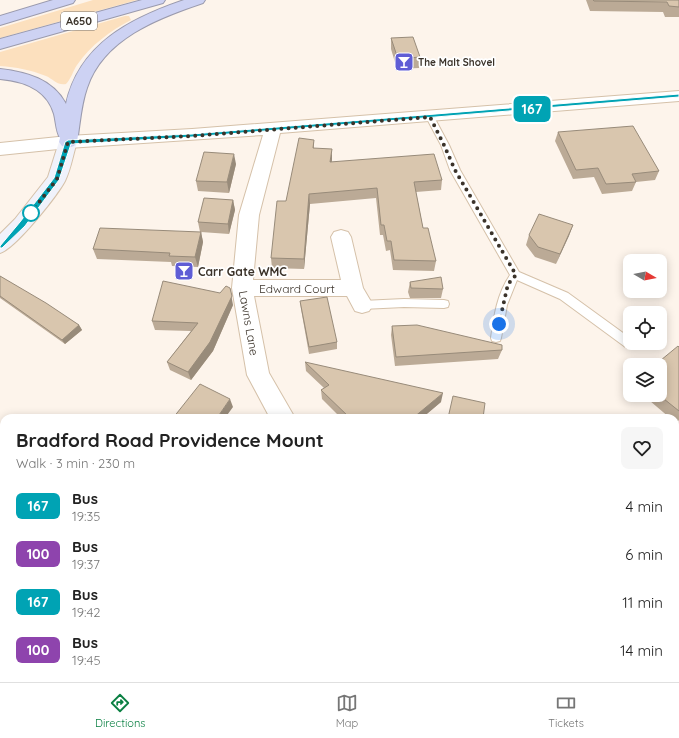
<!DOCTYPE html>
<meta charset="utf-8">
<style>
body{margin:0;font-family:Quicksand,sans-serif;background:#f6f6f6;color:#222;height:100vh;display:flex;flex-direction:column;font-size:15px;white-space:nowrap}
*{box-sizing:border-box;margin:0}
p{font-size:13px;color:#767676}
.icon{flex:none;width:22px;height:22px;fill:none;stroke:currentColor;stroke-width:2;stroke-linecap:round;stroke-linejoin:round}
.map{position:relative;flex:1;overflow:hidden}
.panel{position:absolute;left:0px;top:414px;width:679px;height:268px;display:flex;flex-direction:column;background:#fff;border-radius:12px 12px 0 0;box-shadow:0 2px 10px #0003}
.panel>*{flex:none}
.badge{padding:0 8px;border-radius:6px;font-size:14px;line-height:26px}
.needle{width:26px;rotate:100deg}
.buttons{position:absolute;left:623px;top:254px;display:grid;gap:8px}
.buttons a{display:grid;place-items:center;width:44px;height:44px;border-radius:8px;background:#fff;box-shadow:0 2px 10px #0003;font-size:20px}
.you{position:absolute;width:20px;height:20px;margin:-10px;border:3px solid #fff;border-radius:50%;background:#1a73e8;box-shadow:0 0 0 6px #1a73e833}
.map>.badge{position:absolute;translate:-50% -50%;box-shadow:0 0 0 2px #fff}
.round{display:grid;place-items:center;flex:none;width:42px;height:42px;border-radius:8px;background:#f6f6f6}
.headline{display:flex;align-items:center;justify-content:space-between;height:68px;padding:0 16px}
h1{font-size:19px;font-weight:700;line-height:30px}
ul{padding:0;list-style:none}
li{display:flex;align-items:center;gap:12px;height:48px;padding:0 16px}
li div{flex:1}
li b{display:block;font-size:15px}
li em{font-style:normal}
li .badge{min-width:44px;font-weight:700;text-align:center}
.menu{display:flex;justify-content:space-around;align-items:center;height:56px;border-top:1px solid #e0e0e0;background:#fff;font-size:11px;color:#767676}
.menu a{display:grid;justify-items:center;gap:2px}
.menu .on{color:#0b8043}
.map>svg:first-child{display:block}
.green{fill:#fce0be}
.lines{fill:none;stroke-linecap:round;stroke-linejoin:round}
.lane-casing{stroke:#d5c1a9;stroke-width:2}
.street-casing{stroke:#d5c1a9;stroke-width:2}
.secondary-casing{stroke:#d5c1a9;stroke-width:2}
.highway-casing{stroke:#9a9aad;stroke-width:2}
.lane{fill:#fff;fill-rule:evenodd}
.street{fill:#fff;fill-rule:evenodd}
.secondary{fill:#f0f2fb;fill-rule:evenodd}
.highway{fill:#cdd2f3;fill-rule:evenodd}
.wall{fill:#bbaa96}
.shaded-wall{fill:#988b7a}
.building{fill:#d9c6ae;stroke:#988b7a}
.line{fill:#00a3b4;stroke:#fff}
.walk{stroke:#3b332a;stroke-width:4;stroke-dasharray:0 7.2}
.stop-dot{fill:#fff;stroke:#00a3b4;stroke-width:2}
.labels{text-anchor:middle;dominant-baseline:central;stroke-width:3.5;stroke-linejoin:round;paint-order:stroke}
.far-poi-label{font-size:10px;font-weight:bold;fill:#3b332a;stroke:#fff;text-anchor:start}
.shield{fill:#fff;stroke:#76706a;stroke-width:1}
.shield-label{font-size:11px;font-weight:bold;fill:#3b332a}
.poi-label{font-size:12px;font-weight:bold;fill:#3b332a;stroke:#fff;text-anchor:start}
.street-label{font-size:12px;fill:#3b332a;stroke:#fff}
</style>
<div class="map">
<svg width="679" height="682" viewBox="0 0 679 682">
<rect width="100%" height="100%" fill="#fdf4eb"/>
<path class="green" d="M93,0H137L0,38V28Z
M125,16H129L131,20C110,31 91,45 77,65C73,71 71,79 66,84C58,86 53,79 46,76C31,70 16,67 0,66V52Z"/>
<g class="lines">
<defs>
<path id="lane" d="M430,114L434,117L449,145L460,170L519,272L568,293L630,338V343H634L632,346L628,348L624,346L560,299L517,280L507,305L501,338L500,341L496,342L492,341L491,338C494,316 497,294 510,275L450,170L441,145L426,117Z
M404,299L444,300L448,301L449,304L448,307L444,308L404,307L362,309L358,308L357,305L358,302L362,301Z
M85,678H101L100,682H84Z"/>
<path id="street" d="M679,91V101L280,133L259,215L253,280H341L331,237L334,232L341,230L348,232L351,237L363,288L373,305L369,311L362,313L355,311L347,296H254L269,373L295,418H270L247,375L232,288L239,215L263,135L68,148L0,155V143L68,136L192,129Z
M436,678H466L464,682H434Z
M594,678H629L631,682H596Z"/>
<path id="secondary" d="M68,136L74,138L77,142C73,154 71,169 65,181C57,196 15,249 0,253V234L15,219L48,177L59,142L62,138Z"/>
<path id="highway" d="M53,0H75L73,3L0,25V16Z
M142,0H165L163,3L0,49V39Z
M184,0H205L203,3C158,18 103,39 87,88C81,105 80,124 77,142L74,146L68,148L62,146L59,142L60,138C56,131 56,122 54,114C47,89 23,81 0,79V69C26,72 53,79 66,104C79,44 131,18 184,0Z"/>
</defs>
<use href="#lane" class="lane-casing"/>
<use href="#street" class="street-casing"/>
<use href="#secondary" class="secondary-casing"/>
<use href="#highway" class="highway-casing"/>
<use href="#lane" class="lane"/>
<use href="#street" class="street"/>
<use href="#secondary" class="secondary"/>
<use href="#highway" class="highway"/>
</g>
<path class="wall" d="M586,0H679V17H665L663,12L590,11Z
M391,38L420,57L419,68L397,69L391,49Z
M558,132L659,171L655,180L636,182L632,191L602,194L594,177L573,179L555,141Z
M314,140V148L332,159V162L442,180L441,190L416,192L423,228L436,261L434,271L393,270L390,250L386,251L383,235H380L376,198L310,204L304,269L272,268L271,258L286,201Z
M236,164L229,193L198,191L196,181Z
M233,200L235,210L229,234L201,232L203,242L198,267L172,266L171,262L97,259L93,249L200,232L198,222Z
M573,225L556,264L535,257L526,245L529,235Z
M0,276L79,325L82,330L65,344L0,298Z
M410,282L443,289L441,298H410L408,292Z
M300,301L337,342V349L309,354L301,309Z
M233,305L213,351L191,380L170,370L167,362L191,331L155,330L152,321Z
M392,326L502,350L498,359L395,366L391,335Z
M679,347V420L676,423L675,422V418H670L643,395H660Z
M305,362L441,402L422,418H341L322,399L321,390L324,388L306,371Z
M679,467V474L676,472Z
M675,577L679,581V651L675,647Z
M339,678H389L391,682H341Z"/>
<path class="shaded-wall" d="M332,149V159L330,173V162Z
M234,154L236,164L229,193L227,182Z
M309,194L310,204L304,269V259Z
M233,200L235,210L229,234L228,224Z
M573,225L569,236L556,264L560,254Z
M201,232L203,242L198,267L195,257Z
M230,288L233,305L213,351L191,380L188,372Z
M79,325L82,330L65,344L62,340Z
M443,393L441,402L422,418H413Z
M230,399L233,407L225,418H217Z
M221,678H229L226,682H218Z"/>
<path class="building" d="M593,0H679V7L669,6L667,2L594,1Z
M413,37L420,57L398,59L391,38Z
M633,126L659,171L632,174L636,182L606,184L598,168L576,170L558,132Z
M299,138L314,140L313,148L332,149L330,162L434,154L442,180L414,182L423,228H428L436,261L394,260L391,241H387L384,225H381L377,188L309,194L304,259L271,258L277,201H286Z
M204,152L234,154L227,182L196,181Z
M204,198L233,200L228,224L198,222Z
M539,214L573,225L560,254L538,247L529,235Z
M100,228L201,232L195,257L169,256L170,253L93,249Z
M0,276L46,303L79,325L62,340L0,296Z
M441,277L443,289L411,288L410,282Z
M163,281L220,293L226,286L230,288L232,296L210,342L188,372L167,362L198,323L152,321Z
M327,297L337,342L309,347L300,301Z
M417,325L502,345V350L396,357L392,326Z
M678,346L679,347V411L659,395H660V365H655Z
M305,362L443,393L413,418H396L395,417L394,418H350L321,390L329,385Z
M200,384L230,399L217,418H173Z
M453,396L485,403L483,418H448Z
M675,577L679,581V639L675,635Z
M117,678H221L218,682H114Z
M341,678H389L391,682H343Z"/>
<path class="line" d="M679,94V97L192,137L71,144L59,180L25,226L2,248H0V246L20,222L54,178L65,142L68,140L192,134Z"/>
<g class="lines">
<path class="walk" d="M31,213L57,179L68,142L192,136L430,117L444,145L455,170L516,275L508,284L499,324"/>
</g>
<defs>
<symbol id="bar-square" viewBox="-11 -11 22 22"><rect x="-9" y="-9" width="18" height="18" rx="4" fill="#5f5dd5" stroke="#fff"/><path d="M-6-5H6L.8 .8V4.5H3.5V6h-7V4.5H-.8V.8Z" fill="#fff"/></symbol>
</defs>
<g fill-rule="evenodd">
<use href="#bar-square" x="393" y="51" width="22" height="22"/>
<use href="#bar-square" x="173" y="260" width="22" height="22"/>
</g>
<circle class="stop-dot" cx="31" cy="213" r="8"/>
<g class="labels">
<g class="far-poi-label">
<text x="418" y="62">The Malt Shovel</text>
</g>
<rect class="shield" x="61" y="12" width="36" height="18" rx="3"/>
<g class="shield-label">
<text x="79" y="21">A650</text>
</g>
<g class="poi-label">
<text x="198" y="271">Carr Gate WMC</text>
</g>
<g class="street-label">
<text x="297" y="288">Edward Court</text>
<text transform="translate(249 323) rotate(80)">Lawns Lane</text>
</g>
</g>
</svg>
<div class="buttons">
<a><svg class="needle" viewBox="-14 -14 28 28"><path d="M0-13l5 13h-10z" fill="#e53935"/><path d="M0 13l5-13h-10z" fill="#767676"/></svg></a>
<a><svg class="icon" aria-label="locate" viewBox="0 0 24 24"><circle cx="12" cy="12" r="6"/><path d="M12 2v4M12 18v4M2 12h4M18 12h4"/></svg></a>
<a><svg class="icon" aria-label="layers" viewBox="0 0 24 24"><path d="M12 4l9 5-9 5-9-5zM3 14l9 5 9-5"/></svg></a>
</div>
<div class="you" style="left:499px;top:324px"></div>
<b class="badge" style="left:532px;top:109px;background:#00a3b4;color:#fff">167</b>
<section class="panel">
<div class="headline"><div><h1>Bradford Road Providence Mount</h1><p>Walk · 3 min · 230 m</p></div><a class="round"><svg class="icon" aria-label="heart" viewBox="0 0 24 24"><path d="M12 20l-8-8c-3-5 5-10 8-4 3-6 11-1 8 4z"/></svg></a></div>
<ul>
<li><span class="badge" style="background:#00a3b4;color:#fff">167</span><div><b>Bus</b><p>19:35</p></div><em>4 min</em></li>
<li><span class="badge" style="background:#8e44ad;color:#fff">100</span><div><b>Bus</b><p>19:37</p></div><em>6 min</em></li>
<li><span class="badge" style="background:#00a3b4;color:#fff">167</span><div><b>Bus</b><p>19:42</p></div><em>11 min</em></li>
<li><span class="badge" style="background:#8e44ad;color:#fff">100</span><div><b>Bus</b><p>19:45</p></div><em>14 min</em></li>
</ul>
</section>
</div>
<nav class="menu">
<a class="on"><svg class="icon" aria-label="directions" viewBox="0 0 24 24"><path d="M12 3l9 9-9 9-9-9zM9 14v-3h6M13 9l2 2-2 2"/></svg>Directions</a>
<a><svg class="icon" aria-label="map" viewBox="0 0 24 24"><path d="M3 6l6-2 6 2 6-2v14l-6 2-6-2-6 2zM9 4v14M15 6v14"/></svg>Map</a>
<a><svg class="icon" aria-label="tickets" viewBox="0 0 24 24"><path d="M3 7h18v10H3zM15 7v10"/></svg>Tickets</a>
</nav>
